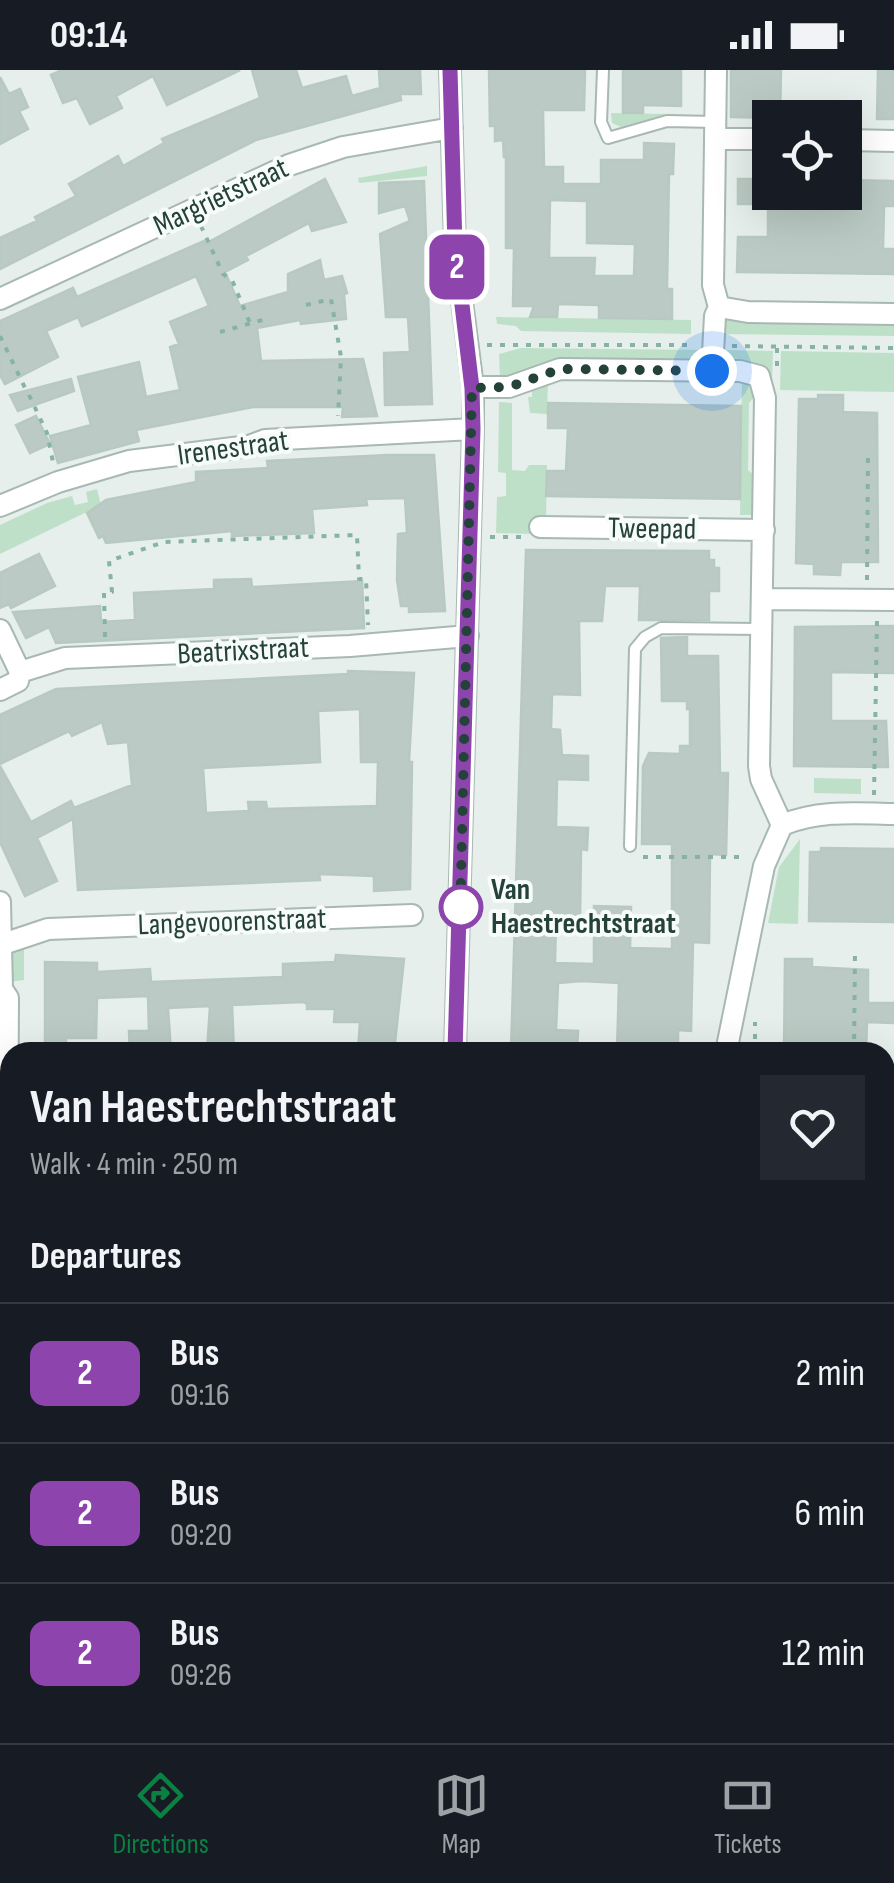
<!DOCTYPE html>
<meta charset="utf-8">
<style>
body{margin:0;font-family:"Sofia Sans Condensed",sans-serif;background:#242831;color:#f1f3f6;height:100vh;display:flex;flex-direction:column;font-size:38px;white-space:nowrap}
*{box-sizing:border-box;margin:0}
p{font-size:32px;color:#9ea1a6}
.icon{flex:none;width:55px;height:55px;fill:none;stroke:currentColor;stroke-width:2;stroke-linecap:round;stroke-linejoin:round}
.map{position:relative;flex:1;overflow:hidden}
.panel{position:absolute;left:0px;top:972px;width:895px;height:702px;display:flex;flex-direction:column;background:#171b24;border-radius:30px 30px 0 0;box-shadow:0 10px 40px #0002}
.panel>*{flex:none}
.badge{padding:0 20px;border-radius:15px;font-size:35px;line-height:65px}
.fabs{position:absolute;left:752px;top:30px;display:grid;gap:20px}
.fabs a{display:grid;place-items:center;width:110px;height:110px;border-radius:0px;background:#171b24;box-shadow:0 10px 40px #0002;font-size:50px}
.you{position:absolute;width:50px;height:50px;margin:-25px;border:8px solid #fff;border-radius:50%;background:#1a73e8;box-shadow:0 0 0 15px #1a73e833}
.map>.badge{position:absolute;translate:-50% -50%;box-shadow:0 0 0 5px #fff}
h2{padding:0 30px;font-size:38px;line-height:90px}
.round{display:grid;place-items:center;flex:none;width:105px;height:105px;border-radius:0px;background:#242831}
.head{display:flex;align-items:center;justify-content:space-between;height:170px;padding:0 30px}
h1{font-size:48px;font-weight:700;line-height:75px}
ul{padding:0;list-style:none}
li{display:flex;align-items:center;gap:30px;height:140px;padding:0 30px;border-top:2px solid #363941}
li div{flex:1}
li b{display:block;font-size:38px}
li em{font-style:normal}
li .badge{min-width:110px;font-weight:700;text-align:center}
.status{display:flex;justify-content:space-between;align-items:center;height:70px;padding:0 50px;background:#171b24;direction:ltr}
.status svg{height:28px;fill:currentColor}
.tabs{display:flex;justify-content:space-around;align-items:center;height:140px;border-top:2px solid #363941;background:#171b24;font-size:28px;color:#9ea1a6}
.tabs a{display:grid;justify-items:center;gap:5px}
.tabs .active{color:#0b8043}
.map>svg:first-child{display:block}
.green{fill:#bfe0c8}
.building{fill:#bbcac4;stroke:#b8c9c2;stroke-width:2.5;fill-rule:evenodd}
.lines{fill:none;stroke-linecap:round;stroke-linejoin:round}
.service-casing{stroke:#a8b8b2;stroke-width:14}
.minor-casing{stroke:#a8b8b2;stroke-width:24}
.path{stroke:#86b3a5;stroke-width:4;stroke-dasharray:5 8;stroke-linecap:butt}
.service{stroke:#fff;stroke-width:10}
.minor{stroke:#fff;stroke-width:20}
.line-casing{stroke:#fff;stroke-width:22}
.line{stroke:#8e44ad;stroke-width:15}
.walk{stroke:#24423a;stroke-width:10;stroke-dasharray:0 18}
.stop-dot{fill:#fff;stroke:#8e44ad;stroke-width:5}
.labels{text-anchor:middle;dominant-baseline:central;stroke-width:8;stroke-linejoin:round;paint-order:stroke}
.street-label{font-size:30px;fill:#24423a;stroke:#f7fbf9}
.stop-label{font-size:30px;font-weight:bold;fill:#24423a;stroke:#f7fbf9;text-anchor:start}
</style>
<div class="status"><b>09:14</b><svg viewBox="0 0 49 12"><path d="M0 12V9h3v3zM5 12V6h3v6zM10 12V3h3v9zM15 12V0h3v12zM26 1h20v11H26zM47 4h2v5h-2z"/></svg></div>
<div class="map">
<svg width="894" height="1673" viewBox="0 0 894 1673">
<rect width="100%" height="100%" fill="#e6efeb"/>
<path class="green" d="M611,43L666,44L621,57L612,53Z
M427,96V106L359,113L358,108Z
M496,247L691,250V264L521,261L516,256L497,254Z
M726,249L894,251V266L720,264Z
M521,278L705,280L701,294L545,292L511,309L500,310L499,284Z
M720,280L773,281L772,311C764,291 743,295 724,294Z
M781,281L894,283V322L780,320Z
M742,309L753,315L757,324L749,333L748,400L757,408L756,445H740Z
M548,312L547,344L530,343L528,327H532V318Z
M499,332L512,333V400L525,401L529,395H547L546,450L533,451L532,464L496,463L497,427L506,426V403L498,402Z
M97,419L101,435L0,484V455L47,433L72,426L75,435L88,432L86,422Z
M814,708L861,709V724L814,723Z
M800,769L798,854L768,853L779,797Z
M24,873V910L8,912V880Z
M0,1326H4L10,1360V1434H0Z
M0,1440H10V1497L0,1499Z"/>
<path class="building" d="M62,0H240L167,35L153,6L116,26L122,38L90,54L77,28L63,33L51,5Z
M252,0H296L302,18L346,6L352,26L380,18L379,0H420L421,24H400L401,30L256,70L0,199V168L37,151L35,147L76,126L69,114L118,86L123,96L164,73L162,69L260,28Z
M489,0H585L584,40H543L544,97H563V114H601V90H644V73L674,74L673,104H669L668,161L667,219H672V249L599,248V235L558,234L557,247H530L534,236H513L514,178H506V87H504L503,70L495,71V56H490ZM550,130L587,131V173L635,174L634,206H594L595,188H549Z
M623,0H681V36L643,35V43H623Z
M731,0H781L780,48L731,47Z
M878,0H894V49H877Z
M0,7L9,24L20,19L28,37L19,41L28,59L0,74Z
M325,109L346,152L312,161L309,153L246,186L248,190L225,202L240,236L288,222V204L320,190L324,210L342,206L347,223L344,224L346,249L301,254L300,250L257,258L261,291L363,289L377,346L342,347L343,337H253L136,360L139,371L58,393L50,366L91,355L78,307L139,292L146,327L180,320L170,277L179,274L170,252L209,236L196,206L82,256L78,247L46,261L58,287L5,314L0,305V251L73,218L77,227L204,171L205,174Z
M738,109H770V122H845V110L894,111V136H884L883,179H894V204L737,202L738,167H768V134H738Z
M424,111L432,334L385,335L384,283L410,282L408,247H386L380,164L410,151L405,136L379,143V113Z
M71,309L74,321L18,341L10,325Z
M818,325H843V342L877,343L878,492H841L840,505L814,504V494L796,493L799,329H818Z
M548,333L741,336L740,429L546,426L547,401H566L568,358H548Z
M36,346L50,374L30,383L16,355Z
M388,385H434L445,541L409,542V536H401L397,510L398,464L407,463L405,428L366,429L367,435L312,439L314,463L232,466V461L106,473L103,466L99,468L87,443L106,430L196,412V402L268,398L267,391Z
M526,480L709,481V490H714V498H719V521H709V550H639L640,516H605L602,551H576L579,553L580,625L552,624L551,659L560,660L562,685L588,686V710L557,709L556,757L588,758L587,780L581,779L580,849H556L555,893L594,894V836L631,837L630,878L672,879V774H642L643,696L649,683L680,684V676H690V639H687V631H662L661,568L687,567V586H718L720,703H728L726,785L710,784L709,873L693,872L691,961L678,960V980L675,982H617L619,913L582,911L558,913L556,960L578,961L577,981L511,982Z
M39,484L55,516L11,538L9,534L0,538V503Z
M251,509L252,517L362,511L364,558L56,573L49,557L26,568L13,542L100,536L101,552L135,550L134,523L214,519V510Z
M893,556V603L831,602V651H886L888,697L794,696L795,557Z
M348,601L414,603L409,692H412L410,819L374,821V806L319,804L320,810L78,820L73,749L37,768L57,811L25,826L0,772V696L31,752L71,731L74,738L132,715L128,672L108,674L102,652L72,666L69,661L0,694V645L56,619L348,604ZM360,639L361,692H378L377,736L267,739L266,732H248L249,741L206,743L203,698L320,692L318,641Z
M821,778L894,779V852L809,851L810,782H821Z
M336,885L404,889L394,982H358L360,952H334L335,939H307V934L303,932L232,935L234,982H207L210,936L168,938L171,982H130L129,961H149L148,926L97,928L96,968H66V975H45V892L97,893V902L150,899L151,912L283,907V894L335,892Z
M785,889H812V897L868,900V933H894V953L867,952L866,982H784Z"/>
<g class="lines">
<defs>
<path id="service" d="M603,0L601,52L608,68L667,51L715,52
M630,776L635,579L645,567L661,558L761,559"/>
<path id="minor" d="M450,0L455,177L473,317V359L455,982
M715,69H770
M845,70L894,71
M0,229L289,95L343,77L452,58
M719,237L748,242L894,244
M712,301L715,246L719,237L713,215L716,0
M473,317H509L560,299L740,301L759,306L765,328L759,696L761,709L782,755
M0,436L58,412L129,391L249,376L265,370L473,359
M540,457L764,460
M762,529L894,530
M0,560L20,602L18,611L0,620
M20,602L65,588L350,576L468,566
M0,832L2,919L8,928L7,1094
M0,875L48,859L412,845
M726,982L764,796L782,755C818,740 855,743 894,744
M885,1048H894
M885,1283H894
M0,1301L9,1308L10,1315
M886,1451L894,1489
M0,1505L10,1503
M885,1632L894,1608
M570,1665L592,1673
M295,1673L296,1665
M312,1673L315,1665
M620,1673L623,1665
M870,1673L873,1665"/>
</defs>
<use href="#service" class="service-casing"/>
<use href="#minor" class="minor-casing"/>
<path class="path" d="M201,156L223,204L232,210L250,253
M306,235L331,229L341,287L338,346
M220,262L266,249
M0,266L26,320
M487,275H692
M732,276L894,278
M777,296V277
M29,325L47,363L53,392
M490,467H521
M867,510L868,385
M105,567L104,523L112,522L109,491L164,472L357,465L359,509H366L368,555
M874,725L877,550
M643,787H743
M755,982V952
M854,982L855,880
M885,1425L894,1423
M0,1437H10
M885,1575L894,1578
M0,1613L10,1611
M506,1665L527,1673"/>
<use href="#service" class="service"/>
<use href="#minor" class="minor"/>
</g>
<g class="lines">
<defs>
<path id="line" d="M450,0L455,177L472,318L473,359L455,982"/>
</defs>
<use href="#line" class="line-casing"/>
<use href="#line" class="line"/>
<path class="walk" d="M461,837L460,852L472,318L509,317L560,299L712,301"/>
</g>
<circle class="stop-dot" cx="461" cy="837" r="20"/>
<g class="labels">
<g class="street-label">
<text transform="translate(221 127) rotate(-25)">Margrietstraat</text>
<text transform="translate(233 378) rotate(-8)">Irenestraat</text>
<text transform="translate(652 459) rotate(1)">Tweepad</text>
<text transform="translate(243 581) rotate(-3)">Beatrixstraat</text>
<text transform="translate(232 852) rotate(-2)">Langevoorenstraat</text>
</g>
<g class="stop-label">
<text x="491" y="820">Van<tspan x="491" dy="34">Haestrechtstraat</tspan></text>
</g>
</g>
</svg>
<div class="fabs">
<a><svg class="icon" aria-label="locate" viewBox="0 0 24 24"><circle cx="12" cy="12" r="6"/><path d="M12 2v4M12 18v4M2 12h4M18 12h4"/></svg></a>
</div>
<div class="you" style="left:712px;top:301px"></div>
<b class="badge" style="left:457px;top:197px;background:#8e44ad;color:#fff">2</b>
<section class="panel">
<div class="head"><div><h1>Van Haestrechtstraat</h1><p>Walk · 4 min · 250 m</p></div><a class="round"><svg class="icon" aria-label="heart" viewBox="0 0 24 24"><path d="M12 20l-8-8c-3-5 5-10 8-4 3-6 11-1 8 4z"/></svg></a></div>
<h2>Departures</h2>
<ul>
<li><span class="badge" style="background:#8e44ad;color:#fff">2</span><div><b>Bus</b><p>09:16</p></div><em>2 min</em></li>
<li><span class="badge" style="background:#8e44ad;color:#fff">2</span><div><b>Bus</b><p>09:20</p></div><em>6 min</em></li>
<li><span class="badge" style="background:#8e44ad;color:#fff">2</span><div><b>Bus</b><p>09:26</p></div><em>12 min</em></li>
</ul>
</section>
</div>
<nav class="tabs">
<a class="active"><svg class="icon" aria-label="directions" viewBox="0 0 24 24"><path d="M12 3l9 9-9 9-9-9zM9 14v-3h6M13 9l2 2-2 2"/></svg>Directions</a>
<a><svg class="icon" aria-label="map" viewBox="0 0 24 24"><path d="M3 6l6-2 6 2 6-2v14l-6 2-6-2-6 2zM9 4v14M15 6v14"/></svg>Map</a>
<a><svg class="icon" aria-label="tickets" viewBox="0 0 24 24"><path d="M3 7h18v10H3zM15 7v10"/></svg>Tickets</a>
</nav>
